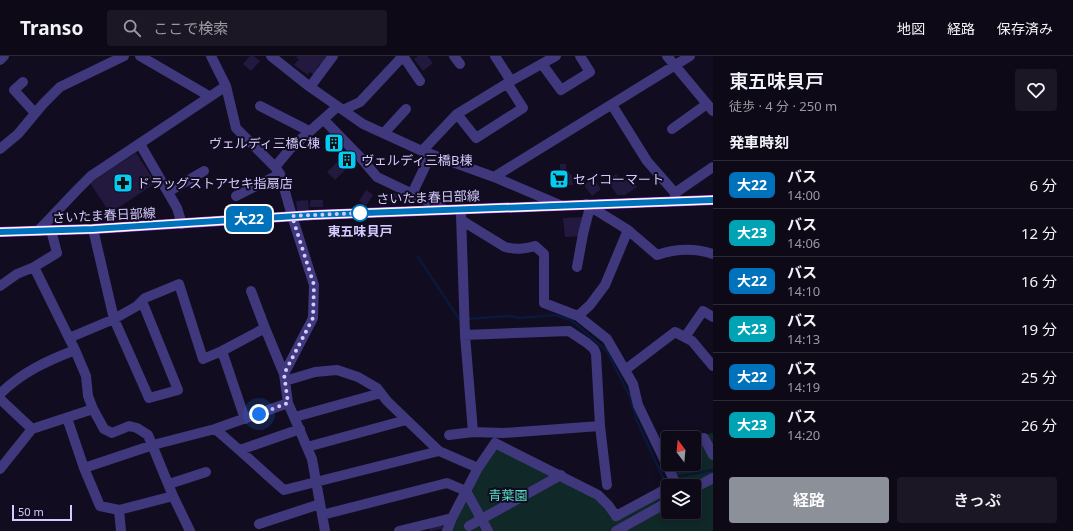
<!DOCTYPE html>
<html lang="ja">
<meta charset="utf-8">
<style>
body{margin:0;font-family:"Noto Sans","Noto Sans JP",sans-serif;background:#1b1724;color:#f1f3f6;height:100vh;display:flex;flex-direction:column;font-size:15px;white-space:nowrap}
*{box-sizing:border-box;margin:0}
p{font-size:13px;color:#9a9aa1}
.icon{flex:none;width:22px;height:22px;fill:none;stroke:currentColor;stroke-width:2;stroke-linecap:round;stroke-linejoin:round}
.map{position:relative;flex:1;overflow:hidden}
.sheet{display:flex;flex-direction:column;background:#0d0917;width:360px}
.sheet>*{flex:none}
.badge{padding:0 8px;border-radius:6px;font-size:14px;line-height:26px}
.needle{width:26px;rotate:344deg}
.buttons{position:absolute;left:661px;top:375px;display:grid;gap:8px}
.buttons a{display:grid;place-items:center;width:40px;height:40px;border-radius:4px;background:#0d0917;box-shadow:0 2px 10px #0003,0 0 0 1px #2d2a36;font-size:20px}
.scale{position:absolute;left:12px;bottom:10px;width:60px;box-sizing:border-box;padding-left:4px;border:2px solid #d4cbfe;border-top:0;font-size:11px;line-height:14px;white-space:nowrap;color:#d4cbfe;-webkit-text-stroke:3px #110c1f;paint-order:stroke}
.you{position:absolute;width:20px;height:20px;margin:-10px;border:3px solid #fff;border-radius:50%;background:#1a73e8;box-shadow:0 0 0 6px #1a73e833}
.map>.badge{position:absolute;translate:-50% -50%;box-shadow:0 0 0 2px #fff}
h2{padding:0 16px;font-size:15px;line-height:36px}
.round{display:grid;place-items:center;flex:none;width:42px;height:42px;border-radius:4px;background:#1b1724}
.overview{display:flex;align-items:center;justify-content:space-between;height:68px;padding:0 16px}
h1{font-size:19px;font-weight:600;line-height:30px}
.action{display:flex;gap:8px;margin-top:auto;padding:8px 16px}
.action a{flex:1;height:46px;border-radius:4px;background:#8c9099;color:#fff;font-size:16px;font-weight:600;line-height:46px;text-align:center}
.action a+a{background:#1b1724;color:#f1f3f6}
ul{padding:0;list-style:none}
li{display:flex;align-items:center;gap:12px;height:48px;padding:0 16px;border-top:1px solid #2d2a36}
li div{flex:1}
li b{display:block;font-size:15px}
li em{font-style:normal}
li .badge{min-width:44px;font-weight:700;text-align:center}
header{display:flex;align-items:center;gap:24px;box-sizing:border-box;height:56px;padding:0 20px;background:#0d0917;border-bottom:1px solid #2d2a36}
header strong{font-size:19px}
nav{display:flex;gap:22px;margin-inline-start:auto;font-size:14px}
.search{width:280px;height:36px;background:#1b1724;display:flex;align-items:center;gap:10px;box-sizing:border-box;padding:0 14px;border-radius:4px;color:#9a9aa1;font-size:15px}
main{display:flex;flex:1;min-height:0}
.map>svg:first-child{display:block}
.green{fill:#102828}
.lines{fill:none;stroke-linecap:round;stroke-linejoin:round}
.stream{stroke:#09183b;stroke-width:2.5}
.building{fill:#23193f}
.minor{stroke:#3f387d;stroke-width:10}
.major{stroke:#c953fd;stroke-width:10}
.line-casing{stroke:#fff;stroke-width:9}
.line{stroke:#0072bc;stroke-width:6}
.walk{stroke:#d4cbfe;stroke-width:4;stroke-dasharray:0 7.2}
.stop-dot{fill:#fff;stroke:#0072bc;stroke-width:2}
.labels{text-anchor:middle;dominant-baseline:central;stroke-width:4;stroke-linejoin:round;paint-order:stroke}
.poi-label{font-size:13px;fill:#d4cbfe;stroke:#110c1f;text-anchor:start}
.street-label{font-size:13px;fill:#d4cbfe;stroke:#110c1f}
.stop-label{font-size:13px;font-weight:bold;fill:#d4cbfe;stroke:#110c1f}
.park-label{font-size:13px;fill:#58ddc5;stroke:#110c1f}
</style>
<header>
<strong>Transo</strong>
<div class="search"><svg class="icon" aria-label="search" viewBox="0 0 24 24"><circle cx="10" cy="10" r="6"/><path d="M15 15l6 6"/></svg>ここで検索</div>
<nav><a>地図</a><a>経路</a><a>保存済み</a></nav>
</header>
<main>
<div class="map">
<svg width="713" height="475" viewBox="0 0 713 475">
<rect width="100%" height="100%" fill="#110c1f"/>
<path class="green" d="M713,377V475H450L454,464L496,390L597,443L611,462L668,434V456H694V430H676L671,408H694V383L700,379Z"/>
<g class="lines">
<path class="stream" d="M418,201L459,263H462
M467,263L508,260L521,262L554,259L571,264L607,295L630,341L637,365L664,424L671,422
M676,421L713,414"/>
</g>
<path class="building" d="M250,0H254L260,5L251,15L243,8Z
M298,0H329L321,10L320,8L317,12L319,13L314,19L310,16L308,19L294,9L299,3L296,2Z
M418,0H427L433,7L423,15L414,3Z
M333,79L341,87L335,93L326,86Z
M349,95L356,103L346,113L338,105Z
M136,97L156,127L110,157L90,127Z
M337,106L345,114L335,124L327,116Z
M560,108H566V114H567L572,120L573,129L551,130V115L560,114Z
M616,118L622,126L630,120L637,131L625,139H617L607,124Z
M593,122L601,133L592,140L584,129Z
M366,134L373,139L366,150L359,145Z
M387,137H403L404,145H387Z
M308,144L309,154L298,155L297,153L296,145Z
M311,144H323V151H310V146Z
M584,161L580,180L565,181L563,162Z
M442,467L443,473L430,475L429,471Z"/>
<g class="lines">
<path class="minor" d="M140,0L209,40
M211,0L226,30L236,72L275,111L280,118L292,160L314,229L313,262L284,318L288,347L312,403L325,475
M271,0L310,31L363,68L422,95L494,121L560,149
M454,0L460,8
M495,0L511,25
M667,0L713,55
M0,4L4,0
M542,8L561,34L590,16L580,0
M23,26L14,34L35,57
M310,31L333,0
M612,49L647,105L675,137
M260,50L309,75
M343,54L360,46L403,0L420,25
M457,58L476,82L523,52L507,27
M324,64L360,101L377,121L446,154
M672,73L707,48
M384,77L406,53
M140,88L177,152L182,168
M0,93L18,78L43,48L60,31L124,0
M422,95L457,58L511,25L556,0
M275,111L290,93L337,51
M494,121L690,0
M168,136L204,115
M412,138L431,98
M236,140L280,118
M675,143V137L713,111
M586,148L628,174L657,199C675,193 695,192 713,198
M461,159L465,279L473,376
M461,164L505,191C516,194 524,193 535,190L544,198V247L578,260L607,283L633,328L638,349L676,428L671,430
M93,173L114,263L149,342L178,334L142,245
M38,175L77,134L91,120L226,30
M34,211L75,294L86,320L88,340L93,353L104,373L112,377L129,370L137,372L148,379L173,440L190,475
M577,211L583,178L590,151
M0,230L17,218L34,211L57,197L51,174
M251,235L265,272
M578,260L590,249L605,229L628,174
M465,279L569,275L587,287L594,293L596,298L600,370L607,429
M685,281L703,255L713,261
M69,282L114,263L137,250L145,242L179,228L203,303L222,295L265,272L284,318
M222,295L245,363
M625,314L675,276L692,285L713,310
M285,325L315,316L337,314L358,321L377,332L387,345L439,395L478,412L452,462L447,475
M0,338C22,316 47,305 75,294
M0,343L32,373L0,413
M295,361L381,337
M67,362L84,412L100,450L119,454
M32,373L93,353
M215,373C239,393 261,414 284,434L439,395
M449,379L473,376L503,377L600,370
M704,382L713,399
M307,391L406,364
M240,394L300,373
M84,412L153,389L215,373L288,347
M478,412L495,387L598,439L608,449L616,460L668,432
M169,428L206,416
M694,432L713,422
M322,459L447,427L466,435L488,475
M259,468L320,448
M469,470L561,419
M121,475L119,454L173,440
M399,475L452,462
M616,475L668,446"/>
<path class="major" d="M0,176L93,173L313,159L713,144"/>
</g>
<g class="lines">
<defs>
<path id="line" d="M0,176L93,173L312,159L713,144"/>
</defs>
<use href="#line" class="line-casing"/>
<use href="#line" class="line"/>
<path class="walk" d="M259,358L288,347L284,318L313,262L314,229L292,160L360,157"/>
</g>
<defs>
<symbol id="building-square" viewBox="-11 -11 22 22"><rect x="-9" y="-9" width="18" height="18" rx="4" fill="#03cbf2" stroke="#110c1f"/><path d="M-4-6H4V6H1V3H-1V6H-4ZM-2.5-4.3h1.7v1.8h-1.7ZM.8-4.3h1.7v1.8H.8ZM-2.5-1h1.7V.8h-1.7ZM.8-1h1.7V.8H.8Z" fill="#111"/></symbol>
<symbol id="supermarket-square" viewBox="-11 -11 22 22"><rect x="-9" y="-9" width="18" height="18" rx="4" fill="#03cbf2" stroke="#110c1f"/><path d="M-6-5.5h2.5l.6 2H6L4.5 2H-2.5L-4.4-4H-6ZM-1.5 3.2a1.3 1.3 0 1 0 .1 0ZM3 3.2a1.3 1.3 0 1 0 .1 0Z" fill="#111"/></symbol>
<symbol id="pharmacy-square" viewBox="-11 -11 22 22"><rect x="-9" y="-9" width="18" height="18" rx="4" fill="#03cbf2" stroke="#110c1f"/><path d="M-2-6h4v4h4v4h-4v4h-4v-4h-4v-4h4Z" fill="#111"/></symbol>
</defs>
<g fill-rule="evenodd">
<use href="#building-square" x="323" y="76" width="22" height="22"/>
<use href="#building-square" x="336" y="93" width="22" height="22"/>
<use href="#supermarket-square" x="548" y="112" width="22" height="22"/>
<use href="#pharmacy-square" x="112" y="116" width="22" height="22"/>
</g>
<circle class="stop-dot" cx="360" cy="157" r="8"/>
<g class="labels">
<g class="poi-label">
<text x="320" y="87" text-anchor="end">ヴェルディ三橋C棟</text>
<text x="361" y="104">ヴェルディ三橋B棟</text>
<text x="573" y="123">セイコーマート</text>
<text x="137" y="127">ドラッグストアセキ指扇店</text>
</g>
<g class="street-label">
<text transform="translate(428 141) rotate(-2)">さいたま春日部線</text>
<text transform="translate(104 159) rotate(-3)">さいたま春日部線</text>
</g>
<g class="stop-label">
<text x="360" y="175">東五味貝戸</text>
</g>
<g class="park-label">
<text x="508" y="439">青葉園</text>
</g>
</g>
</svg>
<div class="buttons">
<a><svg class="needle" viewBox="-14 -14 28 28"><path d="M0-13l5 13h-10z" fill="#e53935"/><path d="M0 13l5-13h-10z" fill="#9a9aa1"/></svg></a>
<a><svg class="icon" aria-label="layers" viewBox="0 0 24 24"><path d="M12 4l9 5-9 5-9-5zM3 14l9 5 9-5"/></svg></a>
</div>
<div class="scale">50 m</div>
<div class="you" style="left:259px;top:358px"></div>
<b class="badge" style="left:249px;top:163px;background:#0072bc;color:#fff">大22</b>
</div>
<section class="sheet">
<div class="overview"><div><h1>東五味貝戸</h1><p>徒歩 · 4 分 · 250 m</p></div><a class="round"><svg class="icon" aria-label="heart" viewBox="0 0 24 24"><path d="M12 20l-8-8c-3-5 5-10 8-4 3-6 11-1 8 4z"/></svg></a></div>
<h2>発車時刻</h2>
<ul>
<li><span class="badge" style="background:#0072bc;color:#fff">大22</span><div><b>バス</b><p>14:00</p></div><em>6 分</em></li>
<li><span class="badge" style="background:#00a3b4;color:#fff">大23</span><div><b>バス</b><p>14:06</p></div><em>12 分</em></li>
<li><span class="badge" style="background:#0072bc;color:#fff">大22</span><div><b>バス</b><p>14:10</p></div><em>16 分</em></li>
<li><span class="badge" style="background:#00a3b4;color:#fff">大23</span><div><b>バス</b><p>14:13</p></div><em>19 分</em></li>
<li><span class="badge" style="background:#0072bc;color:#fff">大22</span><div><b>バス</b><p>14:19</p></div><em>25 分</em></li>
<li><span class="badge" style="background:#00a3b4;color:#fff">大23</span><div><b>バス</b><p>14:20</p></div><em>26 分</em></li>
</ul>
<div class="action"><a>経路</a><a>きっぷ</a></div>
</section>
</main>
